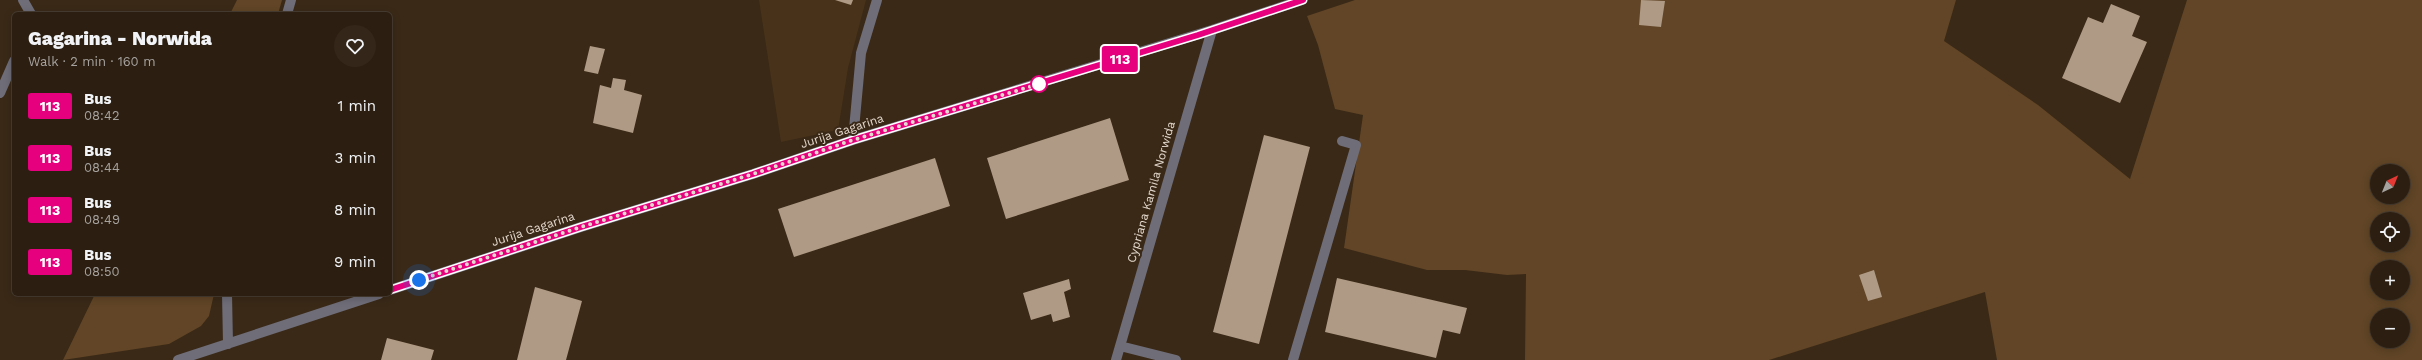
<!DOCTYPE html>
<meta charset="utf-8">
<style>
body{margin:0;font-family:"Work Sans",sans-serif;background:#34271a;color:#f1f3f6;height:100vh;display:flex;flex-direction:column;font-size:15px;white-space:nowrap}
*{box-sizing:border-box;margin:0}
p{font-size:13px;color:#a6a29f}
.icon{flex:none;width:22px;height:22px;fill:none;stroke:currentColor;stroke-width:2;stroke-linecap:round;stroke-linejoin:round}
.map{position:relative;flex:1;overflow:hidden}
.side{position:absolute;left:12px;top:12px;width:380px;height:284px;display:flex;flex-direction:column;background:#2c1f11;border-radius:6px;box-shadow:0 2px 10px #0003,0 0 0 1px #483d31}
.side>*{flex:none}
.badge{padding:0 8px;border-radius:3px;font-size:14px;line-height:26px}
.needle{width:26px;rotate:43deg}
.buttons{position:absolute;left:2370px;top:164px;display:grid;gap:8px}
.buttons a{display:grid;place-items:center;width:40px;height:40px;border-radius:50%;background:#2c1f11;box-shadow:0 2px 10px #0003,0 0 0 1px #483d31;font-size:20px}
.you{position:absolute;width:20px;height:20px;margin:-10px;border:3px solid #fff;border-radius:50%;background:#1a73e8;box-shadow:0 0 0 6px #1a73e833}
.map>.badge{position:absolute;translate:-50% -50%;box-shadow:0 0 0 2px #fff}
.round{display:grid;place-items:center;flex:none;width:42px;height:42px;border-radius:21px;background:#34271a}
.overview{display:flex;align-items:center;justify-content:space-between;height:68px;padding:0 16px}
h1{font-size:19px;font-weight:800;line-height:30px}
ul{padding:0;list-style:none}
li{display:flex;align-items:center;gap:12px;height:52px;padding:0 16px}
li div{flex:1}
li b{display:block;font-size:15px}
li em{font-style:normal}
li .badge{min-width:44px;font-weight:700;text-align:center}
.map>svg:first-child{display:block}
.built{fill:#48321a}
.green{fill:#614526;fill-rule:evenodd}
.building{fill:#af9a85}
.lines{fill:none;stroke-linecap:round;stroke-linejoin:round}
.minor{stroke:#6e6d78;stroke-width:10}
.line-casing{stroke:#fff;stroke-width:9}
.line{stroke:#e6007e;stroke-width:6}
.walk{stroke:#e3d8cd;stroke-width:4;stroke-dasharray:0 7.2}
.stop-dot{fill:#fff;stroke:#e6007e;stroke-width:2}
.labels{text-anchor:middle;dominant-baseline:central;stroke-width:4;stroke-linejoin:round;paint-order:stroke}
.street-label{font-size:12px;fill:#e3d8cd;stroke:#3a2917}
</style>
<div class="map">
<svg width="2422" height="360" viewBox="0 0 2422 360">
<rect width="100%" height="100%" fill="#3a2917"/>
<path class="built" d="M759,0H866L848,68L838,130L781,142Z"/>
<path class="green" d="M237,0H282L278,14H230Z
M1355,0H1956L1944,41L2038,105L2130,179L2187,0H2422V360H1997L1985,292L1769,360H1525L1526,274L1507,275L1465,270H1427L1344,248L1363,115L1335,109L1318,45L1307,16ZM2377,171H2403V197H2377ZM2377,219H2403V245H2377ZM2377,267H2403V293H2377ZM2377,315H2403V341H2377Z
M95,294H214L209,316L201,326L169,344L63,360Z"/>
<path class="building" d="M835,0H853L851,5Z
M1641,0L1665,1L1661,27L1639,25Z
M2111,4L2140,16L2132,36L2147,42L2120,103L2062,78L2088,17L2103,23Z
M590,46L605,49L598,74L584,71Z
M613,78L626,80L624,90L642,95L633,133L593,123L600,85L611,88Z
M1110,118L1129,180L1006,219L987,158Z
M1264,135L1310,147L1259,344L1213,332Z
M935,158L950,206L794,257L778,209Z
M1874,270L1882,297L1868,301L1859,275Z
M1337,278L1467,308L1460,334L1443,330L1436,358L1325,332Z
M1069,279L1071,289L1064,292L1070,317L1053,322L1051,314L1031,320L1023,293Z
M535,287L582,301L566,360H517Z
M387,338L434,350L431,360H381Z"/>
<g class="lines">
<path class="minor" d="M23,0L31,14
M287,14L291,0
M0,93L14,61
M853,140L861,53L877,0
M390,290L581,227L753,174L853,140L1212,30L1302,0
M227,294L228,344
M1120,346L1176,360
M178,360L379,294
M1116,360L1212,30
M1293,360L1356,145L1342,141"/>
</g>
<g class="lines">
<defs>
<path id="line" d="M390,290L581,227L753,174L853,140L1198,35L1303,0"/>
</defs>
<use href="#line" class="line-casing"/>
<use href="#line" class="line"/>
<path class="walk" d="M419,280L581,227L753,174L853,140L1039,84"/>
</g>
<circle class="stop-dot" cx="1039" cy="84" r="8"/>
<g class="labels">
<g class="street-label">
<text transform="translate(842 131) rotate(-18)">Jurija Gagarina</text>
<text transform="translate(1151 192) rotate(-74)">Cypriana Kamila Norwida</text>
<text transform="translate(533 229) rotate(-18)">Jurija Gagarina</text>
</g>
</g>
</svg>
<div class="buttons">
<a><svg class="needle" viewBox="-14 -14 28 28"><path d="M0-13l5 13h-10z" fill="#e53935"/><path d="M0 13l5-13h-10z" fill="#a6a29f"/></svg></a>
<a><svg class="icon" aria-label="locate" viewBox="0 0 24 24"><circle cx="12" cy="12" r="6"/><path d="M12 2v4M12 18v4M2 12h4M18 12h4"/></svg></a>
<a>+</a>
<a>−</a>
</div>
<div class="you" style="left:419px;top:280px"></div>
<b class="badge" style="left:1120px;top:59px;background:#e6007e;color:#fff">113</b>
<section class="side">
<div class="overview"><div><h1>Gagarina - Norwida</h1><p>Walk · 2 min · 160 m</p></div><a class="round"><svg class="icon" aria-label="heart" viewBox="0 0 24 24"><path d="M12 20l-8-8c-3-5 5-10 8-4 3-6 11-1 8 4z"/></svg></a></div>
<ul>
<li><span class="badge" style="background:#e6007e;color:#fff">113</span><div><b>Bus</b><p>08:42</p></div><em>1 min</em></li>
<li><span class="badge" style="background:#e6007e;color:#fff">113</span><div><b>Bus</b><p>08:44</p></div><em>3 min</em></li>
<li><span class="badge" style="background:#e6007e;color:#fff">113</span><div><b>Bus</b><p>08:49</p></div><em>8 min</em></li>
<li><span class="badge" style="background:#e6007e;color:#fff">113</span><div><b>Bus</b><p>08:50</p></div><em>9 min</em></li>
</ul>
</section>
</div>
